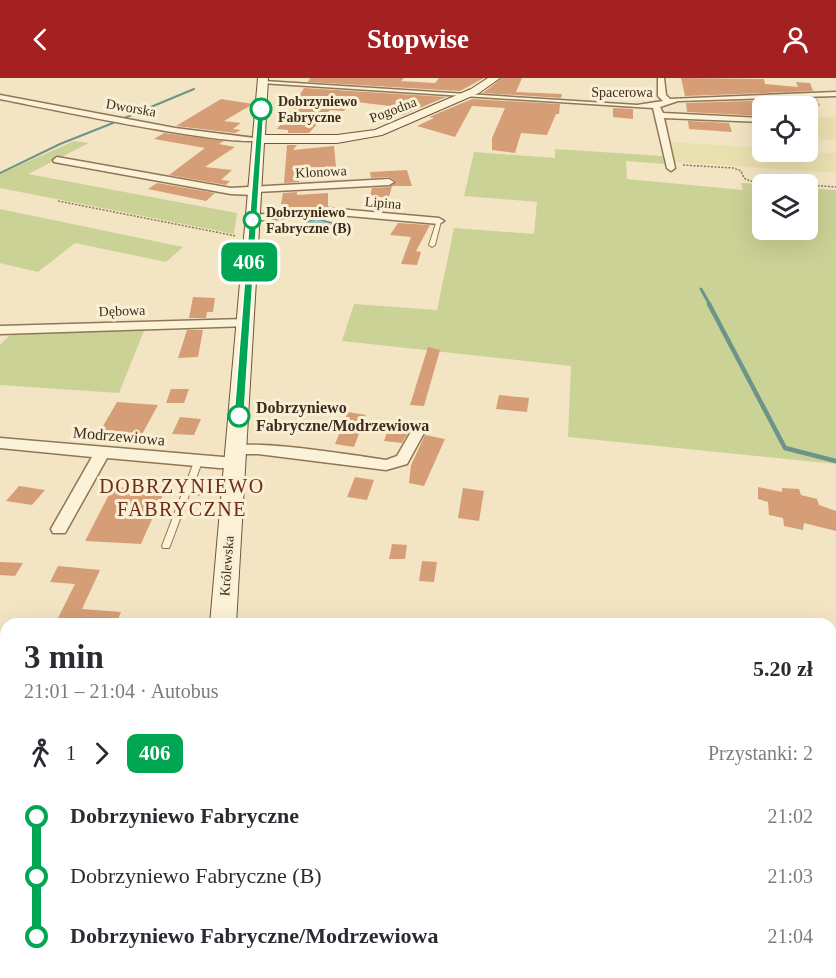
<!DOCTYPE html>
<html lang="pl">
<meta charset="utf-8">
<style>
body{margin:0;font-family:Georgia,serif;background:#f7f7f7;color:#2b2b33;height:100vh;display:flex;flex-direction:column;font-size:22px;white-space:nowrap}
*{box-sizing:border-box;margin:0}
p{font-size:20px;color:#7c7c81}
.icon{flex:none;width:33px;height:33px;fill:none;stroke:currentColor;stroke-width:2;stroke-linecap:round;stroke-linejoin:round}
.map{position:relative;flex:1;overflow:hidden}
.side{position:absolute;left:0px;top:540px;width:837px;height:360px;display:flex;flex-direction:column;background:#fff;border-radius:18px 18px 0 0;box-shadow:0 6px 24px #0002}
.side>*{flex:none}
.badge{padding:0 12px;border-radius:9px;font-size:21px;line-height:39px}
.controls{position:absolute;left:752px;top:18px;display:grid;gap:12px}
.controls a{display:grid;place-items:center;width:66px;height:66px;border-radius:9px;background:#fff;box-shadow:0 6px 24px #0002;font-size:30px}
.map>.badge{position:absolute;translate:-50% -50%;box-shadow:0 0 0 3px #fff}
.legs{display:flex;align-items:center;gap:9px;height:66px;padding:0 24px;font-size:20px}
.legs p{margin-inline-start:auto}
.head{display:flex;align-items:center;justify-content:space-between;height:102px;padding:0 24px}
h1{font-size:33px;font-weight:700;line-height:45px}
ul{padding:0 24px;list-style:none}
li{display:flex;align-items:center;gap:21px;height:60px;font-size:22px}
li i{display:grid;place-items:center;width:9px;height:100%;margin:0 8px;background:currentColor}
li i::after{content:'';width:15px;height:15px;margin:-8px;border:4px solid;border-radius:50%;background:#fff}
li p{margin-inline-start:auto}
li:first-child i{background:linear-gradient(#0000 50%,currentColor 0)}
li:last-child i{background:linear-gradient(currentColor 50%,#0000 0)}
header{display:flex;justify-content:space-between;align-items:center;height:78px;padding:0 24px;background:#a52121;color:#fff;font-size:27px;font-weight:700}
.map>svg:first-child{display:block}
.farmland{fill:#e9e0b0}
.green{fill:#cbd296}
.water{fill:#a6c5bc;stroke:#6b958b;stroke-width:1.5}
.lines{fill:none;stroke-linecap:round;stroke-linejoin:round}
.stream-far2{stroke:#6b958b;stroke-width:2}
.stream-far1{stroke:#6b958b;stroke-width:3}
.stream{stroke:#6b958b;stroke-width:4.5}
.building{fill:#d59e76}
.lane-casing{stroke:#8f7658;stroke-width:2}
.street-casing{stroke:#8f7658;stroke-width:3}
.secondary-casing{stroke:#71563b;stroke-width:2}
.path-far1{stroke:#8f7658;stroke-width:1.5;stroke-dasharray:2 1.5;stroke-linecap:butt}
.path{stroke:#8f7658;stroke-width:4.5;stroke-dasharray:6 4.5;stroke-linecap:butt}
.lane{fill:#fcf2d8;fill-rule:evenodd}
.street{fill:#fcf2d8;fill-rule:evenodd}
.secondary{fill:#fcf2d8;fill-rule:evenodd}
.line-1{fill:#00a651;stroke:#fff;stroke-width:1.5}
.stop-1-dot{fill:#fff;stroke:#00a651;stroke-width:3}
.labels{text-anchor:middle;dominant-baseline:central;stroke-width:6;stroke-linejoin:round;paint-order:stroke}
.far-street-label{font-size:14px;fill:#3e2d1d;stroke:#f9efd4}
.far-stop-label{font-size:14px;font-weight:bold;fill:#3e2d1d;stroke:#f9efd4;text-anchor:start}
.stop-label{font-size:16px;font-weight:bold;fill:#3e2d1d;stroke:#f9efd4;text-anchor:start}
.street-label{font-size:16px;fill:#3e2d1d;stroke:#f9efd4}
.quarter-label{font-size:20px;letter-spacing:1.5px;fill:#6f2b18;stroke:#f9efd4}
</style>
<header><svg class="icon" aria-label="back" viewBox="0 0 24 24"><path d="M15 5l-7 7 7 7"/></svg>Stopwise<svg class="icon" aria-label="person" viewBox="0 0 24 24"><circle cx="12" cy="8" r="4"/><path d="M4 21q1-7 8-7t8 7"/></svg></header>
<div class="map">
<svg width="836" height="900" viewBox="0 0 836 900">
<rect width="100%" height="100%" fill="#f3e5c4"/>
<path class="farmland" d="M836,39V62L820,61L807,40Z
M671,64L762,70V74L836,75V95L675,84Z"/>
<path class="green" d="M74,63L89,65L28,96L237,135L234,156L0,110V96Z
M555,71L663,78L665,86L626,83L627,101L743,112L741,105L764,106L762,152H807V110L836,112V386L568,359L571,288L342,263L354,226L437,232L454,150L534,156L537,124L464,118L474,74L555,80Z
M0,131L183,169L166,184L75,165L38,194L0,185Z
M144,253L119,315L0,307V267L11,256Z
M149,894L343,900H142Z"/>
<path class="water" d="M317,141L340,147L342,150L334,156L311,153L305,144Z
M836,622V700H831V624Z
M0,682H6V836L0,837Z
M831,791L836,793V886L831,884Z"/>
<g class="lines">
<path class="stream-far2" d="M122,41L194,11
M0,95L60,66L113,45"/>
<path class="stream-far1" d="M701,211L710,227"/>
<path class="stream" d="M709,226L785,370L836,383"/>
</g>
<path class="building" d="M310,0H404L401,3L435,5L439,0H484L460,13L308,4Z
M502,0H522L516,14L562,16L561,20L483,15Z
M681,0L764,1L765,6L798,9L796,4L810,5L813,13L685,18Z
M304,10L446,19L403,37L384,36L390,28L356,24L343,33L330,32L309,55H288V52L277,51L300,21H297Z
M221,21L253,26L224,43L241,45L233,51L241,52L235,55L176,48Z
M472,21L560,26L559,36H556L547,57L521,55L515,75L492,72V60L505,30L472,28L455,59L417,48L434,40L429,39Z
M817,21L820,28H762V38L687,34L686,25Z
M613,30L633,31V41L613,39Z
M688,43L729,45L732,54L689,51Z
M164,55L224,63L219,66L235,69L205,89L232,92L221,102L230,103L226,107L169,97L205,70L154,61Z
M287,67H297L293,72L334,68L336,89L300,90L299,104L284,105Z
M407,92L412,108H392L389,119H370L372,110L389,109L396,103L389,99L371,100L370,94Z
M157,105L215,115L206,123L148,111Z
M297,114V117L328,115V128L280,132L283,115Z
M398,145L430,147L416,173L421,174L417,187L401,186L411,159L390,157Z
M193,219L215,220L213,234H207L206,240H189Z
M187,252H203L198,279L178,280Z
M428,269L440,272L424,328L410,327Z
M171,311H189L184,325H166Z
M499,317L529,320L527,334L496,331Z
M117,324L158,327L141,358L99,355Z
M348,334L366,337L354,369L335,366Z
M180,339L201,341L194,357L172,356Z
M390,346L408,347L406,353H409L402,365L384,363Z
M425,357L445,361L424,408L409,405L411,387Z
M355,399L374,402L367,422L347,419Z
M19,408L45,412L32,427L6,423Z
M113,409L165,412L141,466L85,463Z
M758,409L782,414V410L799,411L801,417L817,421L819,427L836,433V453L804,445L803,452L784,448L783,440L769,437L768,424L758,421Z
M463,410L484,413L479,443L458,440Z
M392,466L407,467L405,481H389Z
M422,483L437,484L434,504L419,503Z
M0,484L23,485L15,498L0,497Z
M58,488L100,492L82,531L121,534L116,546H55L75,506L50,504Z"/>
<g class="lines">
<defs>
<path id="lane" d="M437,142L441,143L435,167L432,169L429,167Z
M198,381L202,384L192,411L231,408L235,411L231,414L189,417L170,468L169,470H163L162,468L194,384Z"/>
<path id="street" d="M658,0H664L666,17L670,21L836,14V18L678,23L660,29L663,35L762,40V44L664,40L675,90L671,93L667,90L653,30L261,5L264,3L637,27L663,23L658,18Z
M0,17L175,50L263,61C244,73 36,28 0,21Z
M57,79L231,110L389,101L394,104L389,107L257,114L253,117L231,116L54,84L53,82Z
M327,130L439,140L444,143L439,146L327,136L253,143L248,140L253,137Z
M245,241L249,242V248L0,256V248Z
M417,350L424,355L407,386L386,392L258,376H236L229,371C238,358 364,379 386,382L397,378L412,352Z
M0,360L235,380L243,385L235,390H219L107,380L65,455H53L51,451L92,379L0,370Z
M0,605H6V623H0Z
M831,745L836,747V771L831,769Z
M0,861H6V887H0Z"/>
<path id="secondary" d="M258,0H268L265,57H337L375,52L471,11L488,0H500L479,15L382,57L337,65H264L236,546H210Z
M72,894H111L108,900H70Z"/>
</defs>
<use href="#lane" class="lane-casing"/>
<use href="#street" class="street-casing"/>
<use href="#secondary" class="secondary-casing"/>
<path class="path-far1" d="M683,87L733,90L741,93L744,100L750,103L798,106
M807,107L836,109
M58,123L236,158"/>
<path class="path" d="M757,894L788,900
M129,900L137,898L138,894"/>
<use href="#lane" class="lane"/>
<use href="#street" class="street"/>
<use href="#secondary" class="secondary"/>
</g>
<path class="line-1" d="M261,30L264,31L244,338L239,341L234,338L258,31Z"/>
<g class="stop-1-dot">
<circle cx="261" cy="31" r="10"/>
<circle cx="252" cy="142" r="8"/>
<circle cx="239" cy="338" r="10"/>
</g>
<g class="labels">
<g class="far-street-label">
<text x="622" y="14">Spacerowa</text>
<text transform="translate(131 30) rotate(10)">Dworska</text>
<text transform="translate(393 32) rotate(-21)">Pogodna</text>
<text transform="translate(321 94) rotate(-3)">Klonowa</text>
<text transform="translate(383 125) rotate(5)">Lipina</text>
<text transform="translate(122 233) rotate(-2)">Dębowa</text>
<text transform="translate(227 488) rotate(-86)">Królewska</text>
</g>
<g class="far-stop-label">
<text x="278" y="23">Dobrzyniewo<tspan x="278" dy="16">Fabryczne</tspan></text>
<text x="266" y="134">Dobrzyniewo<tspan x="266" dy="16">Fabryczne (B)</tspan></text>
</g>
<g class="stop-label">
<text x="256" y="329">Dobrzyniewo<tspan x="256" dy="18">Fabryczne/Modrzewiowa</tspan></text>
</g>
<g class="street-label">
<text transform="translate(119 358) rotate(5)">Modrzewiowa</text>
</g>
<g class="quarter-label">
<text x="182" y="408">DOBRZYNIEWO<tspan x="182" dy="23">FABRYCZNE</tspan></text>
</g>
</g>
</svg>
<div class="controls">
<a><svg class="icon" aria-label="locate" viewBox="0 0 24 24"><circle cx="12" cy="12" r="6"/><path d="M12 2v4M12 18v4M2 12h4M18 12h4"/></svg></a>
<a><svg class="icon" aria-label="layers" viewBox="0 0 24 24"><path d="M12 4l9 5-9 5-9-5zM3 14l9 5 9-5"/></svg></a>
</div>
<b class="badge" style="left:249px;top:184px;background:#00a651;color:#fff">406</b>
<section class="side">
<div class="head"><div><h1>3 min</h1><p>21:01 – 21:04 · Autobus</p></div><b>5.20 zł</b></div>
<div class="legs"><svg class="icon" aria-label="walk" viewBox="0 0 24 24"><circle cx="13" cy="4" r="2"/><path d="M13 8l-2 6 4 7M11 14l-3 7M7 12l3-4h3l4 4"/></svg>1<svg class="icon" aria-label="forward" viewBox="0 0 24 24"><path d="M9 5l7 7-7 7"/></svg><b class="badge" style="background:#00a651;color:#fff">406</b><p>Przystanki: 2</p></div>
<ul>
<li><i style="color:#00a651"></i><b>Dobrzyniewo Fabryczne</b><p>21:02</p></li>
<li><i style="color:#00a651"></i><span>Dobrzyniewo Fabryczne (B)</span><p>21:03</p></li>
<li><i style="color:#00a651"></i><b>Dobrzyniewo Fabryczne/Modrzewiowa</b><p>21:04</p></li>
</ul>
</section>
</div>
